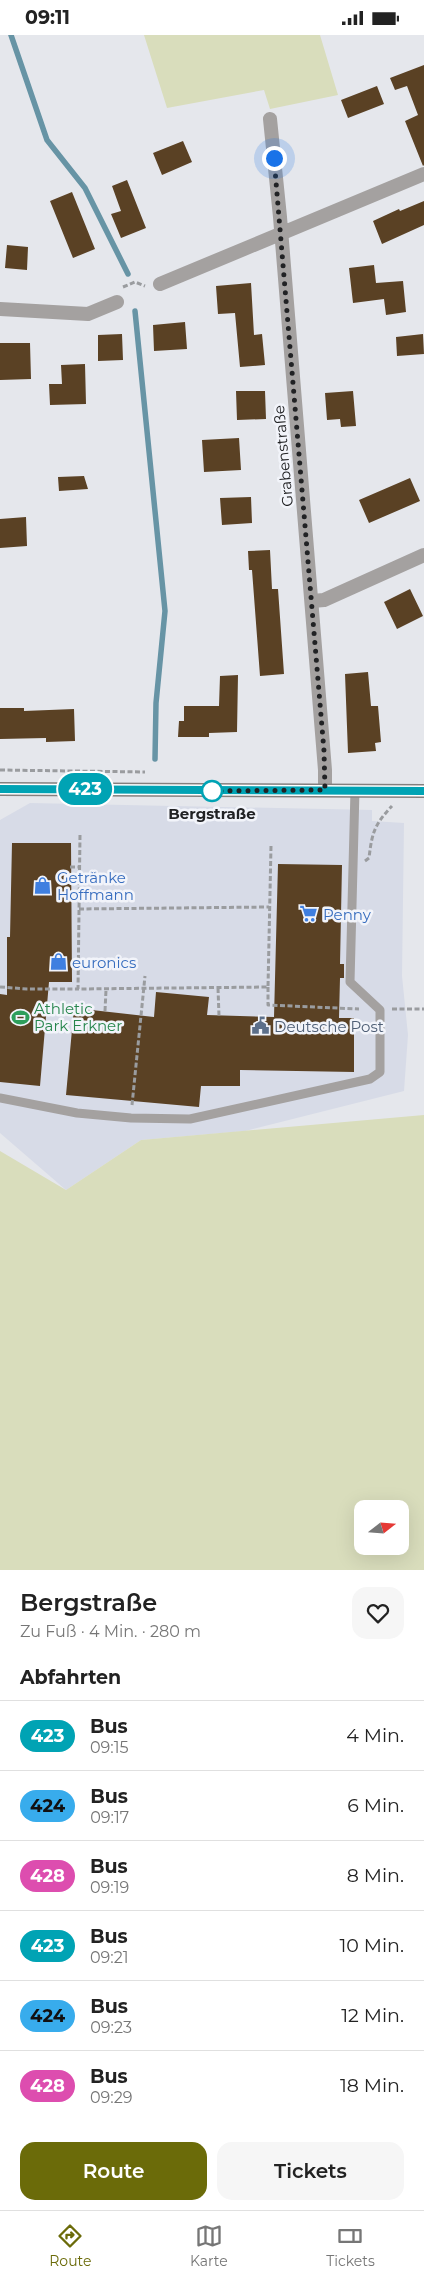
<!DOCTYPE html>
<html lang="de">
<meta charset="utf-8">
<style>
body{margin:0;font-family:Montserrat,sans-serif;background:#f6f6f6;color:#222;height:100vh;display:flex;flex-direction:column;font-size:19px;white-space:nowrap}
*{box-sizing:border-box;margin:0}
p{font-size:16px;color:#767676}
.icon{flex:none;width:28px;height:28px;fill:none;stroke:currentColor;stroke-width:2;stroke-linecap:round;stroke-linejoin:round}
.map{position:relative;height:1535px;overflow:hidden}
.side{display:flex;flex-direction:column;background:#fff;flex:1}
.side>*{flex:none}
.badge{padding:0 10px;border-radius:16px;font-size:18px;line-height:32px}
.needle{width:32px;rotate:73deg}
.fabs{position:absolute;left:354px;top:1465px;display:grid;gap:10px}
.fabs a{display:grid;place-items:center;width:55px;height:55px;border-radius:10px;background:#fff;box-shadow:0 5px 20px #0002;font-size:25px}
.you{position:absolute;width:25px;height:25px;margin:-12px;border:4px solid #fff;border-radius:50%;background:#1a73e8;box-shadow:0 0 0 8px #1a73e833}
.map>.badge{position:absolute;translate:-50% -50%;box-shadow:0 0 0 2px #fff}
h2{padding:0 20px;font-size:19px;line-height:45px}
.round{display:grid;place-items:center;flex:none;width:52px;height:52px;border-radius:15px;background:#f6f6f6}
.head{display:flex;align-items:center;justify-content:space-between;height:85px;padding:0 20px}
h1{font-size:24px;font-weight:600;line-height:38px}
.cta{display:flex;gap:10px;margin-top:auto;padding:10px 20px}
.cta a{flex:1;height:58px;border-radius:15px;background:#6b6b09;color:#fff;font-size:20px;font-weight:600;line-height:58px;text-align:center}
.cta a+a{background:#f6f6f6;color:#222}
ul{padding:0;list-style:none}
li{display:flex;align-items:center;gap:15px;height:70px;padding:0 20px;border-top:1px solid #e0e0e0}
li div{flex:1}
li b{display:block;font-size:19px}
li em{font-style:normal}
li .badge{min-width:55px;font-weight:700;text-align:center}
.status{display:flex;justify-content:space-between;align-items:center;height:35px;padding:0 25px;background:#fff;direction:ltr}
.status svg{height:14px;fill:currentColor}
.tab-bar{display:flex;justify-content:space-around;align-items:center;height:70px;border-top:1px solid #e0e0e0;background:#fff;font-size:14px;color:#767676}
.tab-bar a{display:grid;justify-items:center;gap:2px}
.tab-bar .active{color:#6b6b09}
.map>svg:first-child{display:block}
.built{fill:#d7dbe7}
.green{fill:#d9ddbc;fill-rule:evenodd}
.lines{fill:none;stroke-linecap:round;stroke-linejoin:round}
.stream{stroke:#6794a5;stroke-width:5.5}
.building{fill:#5a4124}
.path{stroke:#9a9c9f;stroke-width:3;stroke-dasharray:5 2.5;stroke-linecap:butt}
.service{stroke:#a4a1a0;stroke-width:9}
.minor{stroke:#a4a1a0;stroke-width:14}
.secondary{stroke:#837f7e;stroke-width:14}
.line-casing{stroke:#fff;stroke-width:11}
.line{stroke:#00a3b4;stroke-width:8}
.walk{stroke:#212224;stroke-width:5;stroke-dasharray:0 9}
.stop-dot{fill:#fff;stroke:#00a3b4;stroke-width:2.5}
.labels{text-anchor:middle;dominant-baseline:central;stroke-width:5;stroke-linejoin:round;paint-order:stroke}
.street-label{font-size:15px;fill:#212224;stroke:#f2f4fa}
.stop-label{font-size:15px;font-weight:bold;fill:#212224;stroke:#f2f4fa}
.shop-label{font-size:15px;fill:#366cbe;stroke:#f2f4fa;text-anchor:start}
.leisure-label{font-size:15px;fill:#27864d;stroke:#f2f4fa;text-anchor:start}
.service-label{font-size:15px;fill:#4e5e75;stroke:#f2f4fa;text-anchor:start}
</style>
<div class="status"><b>09:11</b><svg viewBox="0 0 49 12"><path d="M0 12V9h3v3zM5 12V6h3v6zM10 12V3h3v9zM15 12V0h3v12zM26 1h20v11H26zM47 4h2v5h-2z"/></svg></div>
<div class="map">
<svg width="424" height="1535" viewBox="0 0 424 1535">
<rect width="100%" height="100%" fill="#e5e7ec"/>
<path class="built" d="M30,768L372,775V786L404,788L402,941L408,1000L404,1056L245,1096L141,1105L66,1155L0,1098V785Z"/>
<path class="green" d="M144,0H320L338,60L270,74L264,55L167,73Z
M424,1080V1535H0V1116L66,1155L141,1105ZM362,1474H400V1511H362Z"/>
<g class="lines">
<path class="stream" d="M11,0L47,105L85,153L128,239
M135,276L165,576L156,668L155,724"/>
</g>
<path class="building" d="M424,30V130L423,131L405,86L418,80L407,51L395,55L390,43Z
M377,51L384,69L348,83L341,65Z
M183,106L192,127L162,140L153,118Z
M127,145L146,193L121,203L111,179L121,176L112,151Z
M72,157L95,214L73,223L50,166Z
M424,166V190L382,209L373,186L399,174L400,176Z
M7,210L28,212L27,235L5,233Z
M374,230L376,248L403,246L406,277L386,280L384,264L353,268L349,233Z
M251,248L254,300L262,299L265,330L240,332L235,278L218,279L216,251Z
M185,287L187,314L154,316L153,290Z
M122,299L123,325L98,326V300Z
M423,299L424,319L397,321L396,302Z
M0,308H30L31,344L0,345Z
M85,329L86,369L50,370L49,349H62L61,330Z
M236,356H265L266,384L237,385Z
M353,356L356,391L341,392L340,384L327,385L325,358Z
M239,403L241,435L204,437L202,405Z
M84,441L88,454L59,456L58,442Z
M410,443L420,466L369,488L359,465Z
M251,462L252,488L222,490L220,463Z
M26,482L27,511L0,513V484Z
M270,515L272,554H278L284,639L260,641L252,535H249L248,516Z
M410,554L423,581L397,594L384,567Z
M368,637L371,671H378L381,707L375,708L376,716L348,718L345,639Z
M238,640L237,697L209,698V702H178L179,686H184V671H219L220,641Z
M0,673H24V676L74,674L75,706L46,707V703L0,704Z
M12,808H71L72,947H49L40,1051L0,1047V959L7,960V902H10Z
M278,829L342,830L340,929H344V943H340L339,983H354V1037L240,1035V1051H201L199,1072L66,1060L74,973L154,982L156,957L209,962L207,980L274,982Z"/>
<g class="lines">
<path class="path" d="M123,252L135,247L145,251
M0,735L145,737
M80,800L78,954L268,952L271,811
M365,826L369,823C372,798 374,790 392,771
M70,832H79
M79,874L269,872
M0,952L27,954H78
M268,952V970L359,974
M218,953L219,981
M392,974H424
M105,976L106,955
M132,1070L145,941"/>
<path class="service" d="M0,1063L77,1078L131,1083L190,1084L370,1044L380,1037V975L350,947L355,755"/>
<path class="minor" d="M270,84L280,182L325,735V755
M160,249L424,139
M0,274L88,279L117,267
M312,566L324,565L424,520"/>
<path class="secondary" d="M0,754L424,756"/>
</g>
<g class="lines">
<defs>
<path id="line" d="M0,754L424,756"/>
</defs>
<use href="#line" class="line-casing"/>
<use href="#line" class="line"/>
<path class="walk" d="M212,756L325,755L324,716L274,123"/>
</g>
<defs>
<symbol id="shop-bare" viewBox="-9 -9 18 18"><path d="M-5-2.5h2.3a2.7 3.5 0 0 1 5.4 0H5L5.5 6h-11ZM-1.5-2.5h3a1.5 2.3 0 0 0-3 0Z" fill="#3f7fe0" stroke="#f2f4fa" stroke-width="2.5" paint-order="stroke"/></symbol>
<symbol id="supermarket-bare" viewBox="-9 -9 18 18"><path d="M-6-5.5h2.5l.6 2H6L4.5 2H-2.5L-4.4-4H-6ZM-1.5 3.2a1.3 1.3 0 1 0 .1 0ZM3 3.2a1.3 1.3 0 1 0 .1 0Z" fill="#3f7fe0" stroke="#f2f4fa" stroke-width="2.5" paint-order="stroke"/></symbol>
<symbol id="stadium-bare" viewBox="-9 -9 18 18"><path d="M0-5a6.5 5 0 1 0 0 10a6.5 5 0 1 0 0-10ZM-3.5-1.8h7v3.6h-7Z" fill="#2e9e5b" stroke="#f2f4fa" stroke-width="2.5" paint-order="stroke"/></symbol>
<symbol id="civic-bare" viewBox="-9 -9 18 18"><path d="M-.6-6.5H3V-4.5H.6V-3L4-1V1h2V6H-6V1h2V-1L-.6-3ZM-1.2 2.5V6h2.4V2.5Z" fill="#5c6f8a" stroke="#f2f4fa" stroke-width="2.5" paint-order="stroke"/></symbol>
</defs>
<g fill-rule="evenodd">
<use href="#shop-bare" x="30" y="838" width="25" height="25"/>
<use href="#supermarket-bare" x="296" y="866" width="25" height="25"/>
<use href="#shop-bare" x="46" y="914" width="25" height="25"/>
<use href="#stadium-bare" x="8" y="970" width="25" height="25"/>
<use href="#civic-bare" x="248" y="978" width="25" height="25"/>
</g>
<circle class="stop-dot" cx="212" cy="756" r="10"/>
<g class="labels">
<g class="street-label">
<text transform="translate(283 421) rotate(-95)">Grabenstraße</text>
</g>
<g class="stop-label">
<text x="212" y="778">Bergstraße</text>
</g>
<g class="shop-label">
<text x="57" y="842">Getränke<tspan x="57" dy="17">Hoffmann</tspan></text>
<text x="323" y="879">Penny</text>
<text x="72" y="927">euronics</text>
</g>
<g class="leisure-label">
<text x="34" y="973">Athletic<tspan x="34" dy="17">Park Erkner</tspan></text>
</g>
<g class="service-label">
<text x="274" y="991">Deutsche Post</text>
</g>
</g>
</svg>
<div class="fabs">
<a><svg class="needle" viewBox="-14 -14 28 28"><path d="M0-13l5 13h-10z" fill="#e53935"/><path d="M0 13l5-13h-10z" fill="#767676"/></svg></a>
</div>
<div class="you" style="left:274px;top:123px"></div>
<b class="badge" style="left:85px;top:754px;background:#00a3b4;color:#fff">423</b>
</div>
<section class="side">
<div class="head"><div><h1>Bergstraße</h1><p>Zu Fuß · 4 Min. · 280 m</p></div><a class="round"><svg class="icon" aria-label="heart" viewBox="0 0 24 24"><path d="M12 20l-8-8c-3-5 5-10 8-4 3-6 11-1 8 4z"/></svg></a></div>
<h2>Abfahrten</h2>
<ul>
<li><span class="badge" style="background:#00a3b4;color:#fff">423</span><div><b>Bus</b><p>09:15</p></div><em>4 Min.</em></li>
<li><span class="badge" style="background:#38acec;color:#111">424</span><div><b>Bus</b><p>09:17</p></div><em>6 Min.</em></li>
<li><span class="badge" style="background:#dd4daf;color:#fff">428</span><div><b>Bus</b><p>09:19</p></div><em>8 Min.</em></li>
<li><span class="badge" style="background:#00a3b4;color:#fff">423</span><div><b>Bus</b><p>09:21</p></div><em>10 Min.</em></li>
<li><span class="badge" style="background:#38acec;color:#111">424</span><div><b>Bus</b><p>09:23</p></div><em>12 Min.</em></li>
<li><span class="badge" style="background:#dd4daf;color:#fff">428</span><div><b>Bus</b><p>09:29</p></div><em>18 Min.</em></li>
</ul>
<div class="cta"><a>Route</a><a>Tickets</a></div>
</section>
<nav class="tab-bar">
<a class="active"><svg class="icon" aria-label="directions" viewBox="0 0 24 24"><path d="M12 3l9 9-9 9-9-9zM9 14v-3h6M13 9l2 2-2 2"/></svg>Route</a>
<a><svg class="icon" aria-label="map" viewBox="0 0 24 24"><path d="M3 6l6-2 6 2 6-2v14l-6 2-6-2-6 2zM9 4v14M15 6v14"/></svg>Karte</a>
<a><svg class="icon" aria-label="tickets" viewBox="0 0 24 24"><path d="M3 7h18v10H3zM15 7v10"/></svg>Tickets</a>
</nav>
